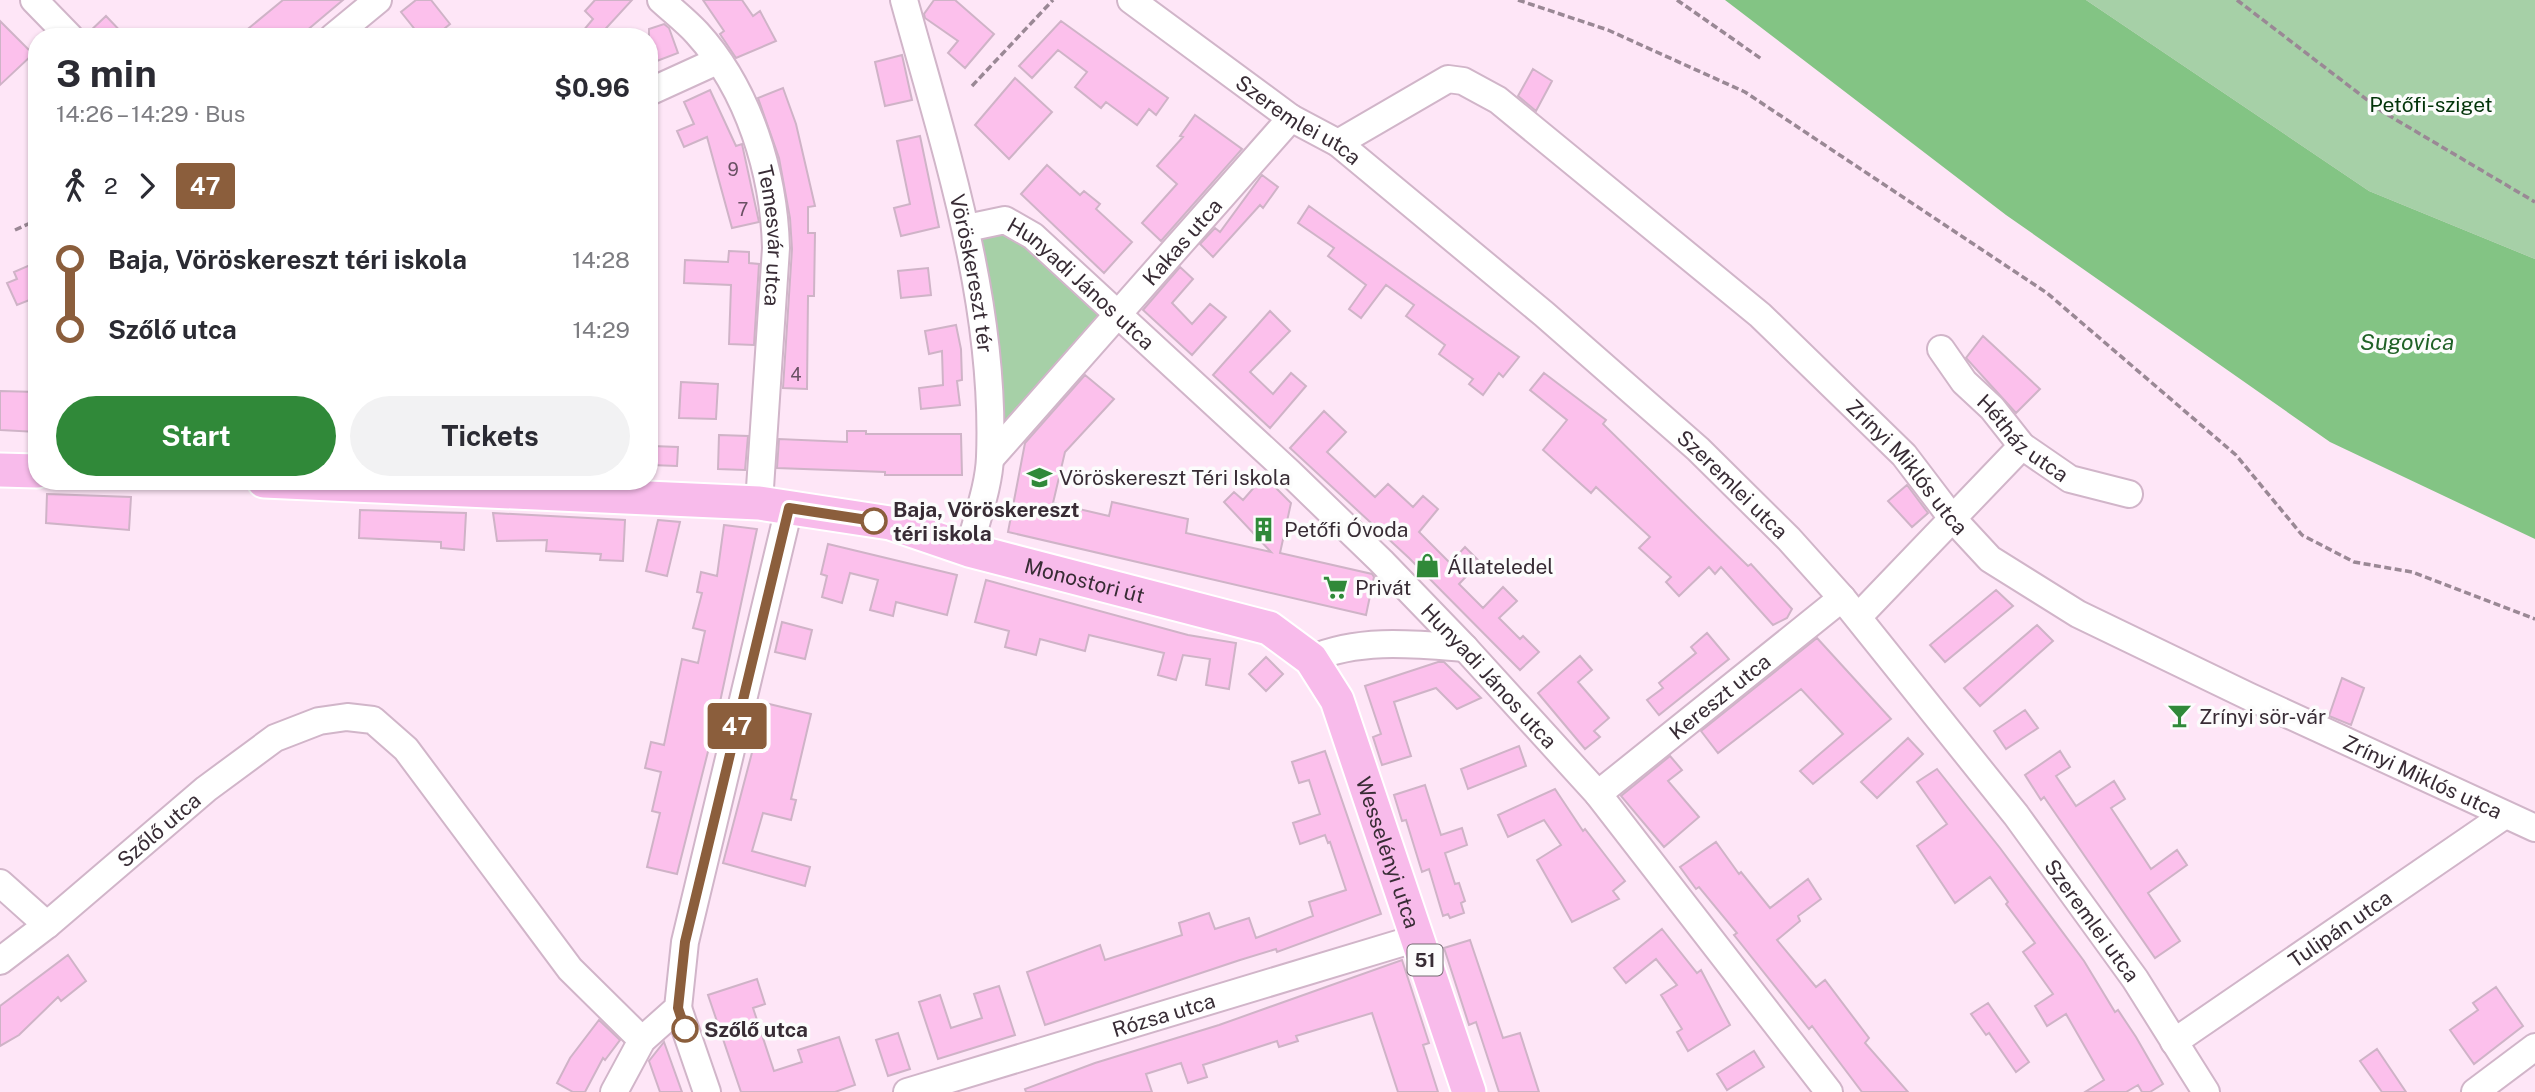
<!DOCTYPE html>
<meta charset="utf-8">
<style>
body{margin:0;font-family:"Public Sans",sans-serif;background:#f2f2f3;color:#2b2b33;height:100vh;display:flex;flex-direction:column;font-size:26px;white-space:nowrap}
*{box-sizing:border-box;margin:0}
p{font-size:23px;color:#7c7c81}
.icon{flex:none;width:38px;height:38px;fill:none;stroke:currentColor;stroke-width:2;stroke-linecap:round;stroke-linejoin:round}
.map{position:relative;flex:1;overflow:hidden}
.panel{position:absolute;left:28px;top:28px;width:630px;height:462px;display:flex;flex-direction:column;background:#fff;border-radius:28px;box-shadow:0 2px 5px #0004}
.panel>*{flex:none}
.badge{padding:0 14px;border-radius:5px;font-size:24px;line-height:46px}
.map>.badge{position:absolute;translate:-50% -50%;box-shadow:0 0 0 4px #fff}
.legs{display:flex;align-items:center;gap:10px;height:77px;padding:0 28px;font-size:23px}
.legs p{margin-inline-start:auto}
.overview{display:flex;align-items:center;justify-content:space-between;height:119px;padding:0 28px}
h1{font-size:38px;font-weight:700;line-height:52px}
.primary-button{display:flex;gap:14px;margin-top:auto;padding:14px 28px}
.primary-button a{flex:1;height:80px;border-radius:42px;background:#308939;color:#fff;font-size:28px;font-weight:700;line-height:80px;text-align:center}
.primary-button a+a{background:#f2f2f3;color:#2b2b33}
ul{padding:0 28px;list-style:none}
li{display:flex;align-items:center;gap:24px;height:70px;font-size:26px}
li i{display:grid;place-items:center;width:10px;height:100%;margin:0 9px;background:currentColor}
li i::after{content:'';width:18px;height:18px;margin:-9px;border:5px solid;border-radius:50%;background:#fff}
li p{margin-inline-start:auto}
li:first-child i{background:linear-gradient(#0000 50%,currentColor 0)}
li:last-child i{background:linear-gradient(currentColor 50%,#0000 0)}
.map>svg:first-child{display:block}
.green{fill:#a6d0a7}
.water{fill:#83c484}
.building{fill:#fcc0ec;stroke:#cfb3c7;stroke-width:2}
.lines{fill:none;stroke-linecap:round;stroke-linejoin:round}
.minor-casing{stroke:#d1b5c9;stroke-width:30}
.major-casing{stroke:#fff;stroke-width:37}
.path{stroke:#9a8895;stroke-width:3.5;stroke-dasharray:7 3.5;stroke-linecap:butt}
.minor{stroke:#fff;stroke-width:26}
.major{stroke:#f8bbeb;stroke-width:33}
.line-1-casing{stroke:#fff;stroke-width:16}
.line-1{stroke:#8b5e3c;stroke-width:10}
.stop-1-dot{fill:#fff;stroke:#8b5e3c;stroke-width:3.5}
.labels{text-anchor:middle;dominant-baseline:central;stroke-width:7;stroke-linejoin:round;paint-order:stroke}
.number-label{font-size:18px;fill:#695163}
.shield{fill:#fcfcfc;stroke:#736a71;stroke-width:2}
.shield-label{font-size:19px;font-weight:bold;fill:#382c35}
.park-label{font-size:21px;fill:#03340a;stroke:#fcfcfc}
.street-label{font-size:21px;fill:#382c35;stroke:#fcfcfc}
.poi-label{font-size:21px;fill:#382c35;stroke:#fcfcfc;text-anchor:start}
.stop-label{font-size:21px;font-weight:bold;fill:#382c35;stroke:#fcfcfc;text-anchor:start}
.water-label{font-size:23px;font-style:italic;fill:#206227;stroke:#fcfcfc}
</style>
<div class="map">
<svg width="2535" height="1092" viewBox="0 0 2535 1092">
<rect width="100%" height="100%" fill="#fee6f7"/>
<path class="green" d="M2086,0H2535V259L2369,191Z
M1005,220L1104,316L996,442L967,228Z"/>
<path class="water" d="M1725,0H2086L2369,191L2535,259V539L2330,442L2006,215Z"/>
<path class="building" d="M283,0H343L299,37H238Z
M416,0H431L450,24L434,37H421L401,12Z
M595,0H632L598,37H578L593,19L585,11Z
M703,0H742L753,16L760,11L776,41L736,58L720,34L724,31Z
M934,0H955L994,34L965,68L948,53L958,41L925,18L924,14Z
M106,16L126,37H85V36Z
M0,21L33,54L0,85Z
M1061,21L1168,98L1156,115L1149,109L1137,125L1106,102L1101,108L1075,87L1087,72L1058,50L1032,78L1019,66Z
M664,24L669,28L678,53L649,64V29Z
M902,55L912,100L885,106L875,62Z
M1533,69L1552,81L1536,111L1518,96Z
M1015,78L1052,112L1009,159L975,125Z
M783,88L796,124L815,206L808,207V233H815L814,296H808L807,389L783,388L792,249L790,218L779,158L758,98Z
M710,90L736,146L742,144L759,222L732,228L707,137L684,147L677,131L694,124L684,102Z
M1195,115L1242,149L1161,241L1142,223L1177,184L1157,166L1183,137L1180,136Z
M920,136L939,227L901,236L894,208L910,204L897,141Z
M1047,165L1080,195L1084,191L1100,204L1096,209L1132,242L1104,273L1021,194Z
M1262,175L1278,187L1263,208L1260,205L1213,257L1200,244L1215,228L1220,232Z
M1309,206L1519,357L1503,377L1499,373L1483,395L1469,384L1473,379L1439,354L1445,345L1406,316L1414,305L1386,285L1361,318L1349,309L1366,285L1328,256L1334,248L1298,223Z
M729,251L749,252V263L759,264L754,345L729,344L731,285L684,283L685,260L728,262Z
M37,262V291L30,295L32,299L17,305L7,283L17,279L14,272Z
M1180,267L1193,279L1172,303L1192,324L1210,304L1226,317L1192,355L1143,310Z
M928,268L931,295L901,298L898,271Z
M1270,311L1290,331L1250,372L1273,394L1291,373L1306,386L1270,428L1213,375Z
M956,325L961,349L962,380L957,381L960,405L921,409L919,388L943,385L942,351L929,354L925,331Z
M1983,336L2040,389L2016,413L1966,358Z
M1544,373L1606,420L1603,424L1748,566L1751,564L1792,609L1787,618L1773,625L1721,567L1715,574L1709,567L1679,596L1666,582L1671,577L1639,548L1650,537L1596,487L1591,493L1543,450L1567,420L1530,390Z
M1085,375L1114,399L1065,452L1053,503L1109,516L1112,502L1188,519L1186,533L1271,552L1224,502L1234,492L1243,500L1264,476L1291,503L1280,553L1372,574L1374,577L1366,615L1008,532L1025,443Z
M681,382L718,384L716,419L679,418Z
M0,391L37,392V432L0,430Z
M1324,411L1346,432L1327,452L1375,497L1388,484L1413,507L1423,496L1438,509L1419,532L1450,563L1465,547L1480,562L1459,584L1483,608L1503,587L1517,601L1499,618L1520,639L1523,636L1539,652L1520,670L1409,558L1290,448Z
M847,431H866V434H961L962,475H885V472L777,468L779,439L847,442Z
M719,435L748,436L745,470L718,469Z
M652,446L678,447L677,466L651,465Z
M1907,485L1928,513L1912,527L1888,501Z
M47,494L131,497L129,530L46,523Z
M360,510L466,513L464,550L441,548V542L359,538Z
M493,513L625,520L623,561L600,560L601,554L546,551L547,540L497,541Z
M658,520L680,522L667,576L646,571Z
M724,525L757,529L717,716L677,874L647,867L660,813L652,811L661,772L645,768L651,742L664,745L682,659L698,663L705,631L693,628L702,593L697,592L701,572L717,576Z
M828,544L957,575L947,615L896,602L893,616L870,610L878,580L850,573L842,603L822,597L827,576L821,574Z
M986,580L1188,635L1236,643L1229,689L1206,685L1210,659L1183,655L1176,680L1158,675L1164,653L1089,635L1085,651L1040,639L1036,655L1005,647L1009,631L975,622Z
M1996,590L2013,606L1945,662L1930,645Z
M782,622L812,630L805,659L775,652Z
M2037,625L2053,641L1980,706L1964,688Z
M1707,633L1729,659L1659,715L1647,700L1663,688L1659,683L1696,653L1691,647Z
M1817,638L1891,719L1813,784L1800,771L1843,734L1801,689L1718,753L1701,731Z
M1580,656L1592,670L1578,682L1609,718L1594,731L1600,737L1585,749L1538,693Z
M1266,657L1283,674L1266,691L1249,674Z
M1438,662H1444L1481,698L1457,709L1436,688L1394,702L1411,756L1382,765L1373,737L1381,734L1365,686Z
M2342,678L2364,688L2351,725L2329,716Z
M765,703L811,714L791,799L796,800L791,820L763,813L752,851L810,867L805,886L723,863Z
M2025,710L2038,728L2006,749L1994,731Z
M1908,738L1923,754L1877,798L1861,782Z
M1519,746L1526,766L1468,789L1461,769Z
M1325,751L1381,914L1277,952L1276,949L1240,960L1045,1025L1027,972L1100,945L1105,960L1182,935L1179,923L1209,913L1215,929L1249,918L1256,938L1313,916L1309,902L1346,890L1330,842L1328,843L1325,835L1300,844L1293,823L1320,814L1309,780L1299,783L1292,762Z
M2060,751L2070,767L2056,776L2076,806L2114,781L2125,799L2111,808L2151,869L2177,850L2187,865L2148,893L2180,941L2155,958L2044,797L2041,800L2025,775Z
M1670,756L1682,770L1668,781L1699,817L1664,847L1621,796Z
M1937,769L2000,848L2084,961L2115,1012L2118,1010L2136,1037L2163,1084L2150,1092H2142L2138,1085L2126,1092H2085L2104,1080L2066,1014L2047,1026L2035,1006L2053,994L2023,952L2035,943L2006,904L2008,902L1990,877L1955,903L1917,846L1947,824L1917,782Z
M1425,785L1441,835L1462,828L1467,845L1445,853L1455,884L1459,883L1465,901L1461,903L1464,913L1450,918L1448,914L1443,916L1429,869L1422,872L1406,820L1402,821L1394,795Z
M1555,789L1583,831L1585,829L1625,881L1613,891L1619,899L1572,922L1537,860L1561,845L1544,820L1508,837L1498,815Z
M1716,842L1739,874L1741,872L1770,908L1808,879L1821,899L1798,916L1800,921L1777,940L1816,987L1825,980L1869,1038L1865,1043L1908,1092H1862L1812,1026L1809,1029L1734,935L1737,933L1699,887L1696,889L1680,867Z
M1662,929L1697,973L1701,970L1730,1025L1688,1051L1677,1032L1682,1029L1661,995L1677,985L1656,959L1626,983L1614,968Z
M1470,940L1503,1038L1520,1033L1539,1092H1499L1476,1022L1469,1025L1444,948Z
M68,955L86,981L61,1001L58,997L19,1035L0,1046V1006Z
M1402,960L1429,1043L1423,1045L1438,1092H1398L1372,1013L1296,1036L1298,1041L1279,1047L1277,1041L1203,1065L1207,1077L1188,1083L1181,1063L1146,1074L1152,1092H1026L1025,1089L1095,1063L1219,1025Z
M757,979L765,1004L753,1008L774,1071L802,1062L798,1050L839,1037L855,1085L835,1092H741L708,995Z
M999,986L1015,1035L938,1059L919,1002L940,995L951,1028L982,1018L974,994Z
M2496,987L2523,1026L2474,1064L2450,1030L2478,1010L2473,1003Z
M1988,1003L2029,1062L2016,1072L1989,1033L1986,1035L1971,1014Z
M599,1020L620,1040L605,1060L603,1058L585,1092H573L557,1083L570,1058Z
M898,1033L910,1069L888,1076L876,1040Z
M664,1042L682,1092H660L649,1061Z
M2377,1049L2406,1092H2382L2360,1061Z
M1754,1051L1764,1067L1727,1090L1717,1074Z"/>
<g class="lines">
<defs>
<g id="minor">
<path d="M34,0L70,37"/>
<path id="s1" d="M661,0C673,11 686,21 697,33C749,90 774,173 776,248L759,503"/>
<path id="s2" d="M904,0C945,149 996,301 990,457C989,487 976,520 969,550"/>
<path id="s3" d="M1131,0L1291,118L1338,143L1544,314L1698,449L1789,539L1842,598L2016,815L2135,979L2206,1092"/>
<path d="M333,37L378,0"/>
<path d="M649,92L717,61"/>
<path id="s4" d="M1338,143L1448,79L1463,81L1498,100L1760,315L1904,455L1952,518L1990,559L2078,614L2248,696L2535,828"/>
<path id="s5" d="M967,228L1005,220L1033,236L1290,473L1381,561L1465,648L1598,794L1829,1092"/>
<path id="s6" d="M1941,349L1964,382L1992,408L2022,446L2070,479L2129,494"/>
<path id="s7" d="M990,459L1291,118"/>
<path d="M1858,617L2022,446"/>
<path d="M1311,659C1359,638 1414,644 1465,648"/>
<path id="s8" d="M1598,794L1842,598"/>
<path d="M0,883L47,925"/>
<path id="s9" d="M0,961L47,925L206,789L275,738L319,721L347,717L373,720L406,749L570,969L642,1040"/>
<path d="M678,1008L707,1092"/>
<path id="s10" d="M2174,1042L2505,815"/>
<path d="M614,1092L642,1040L678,1008L685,942L789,508"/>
<path id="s11" d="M907,1092L1401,943L1417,934"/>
<path d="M2475,1092L2535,1047"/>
</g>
<g id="major">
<path d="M0,470L37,471"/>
<path id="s12" d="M264,481L759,503L890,523L969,550L1269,628L1311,659L1337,700L1469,1092"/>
</g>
</defs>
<use href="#minor" class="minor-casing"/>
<use href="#major" class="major-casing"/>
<path class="path" d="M1518,0L1608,30L1745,92L2047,293L2236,455L2302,535L2354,562L2412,572L2535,619
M1677,0L1763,60
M2237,0L2383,112L2535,202
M972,86L1053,0
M15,230L37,220"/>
<use href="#minor" class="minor"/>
<use href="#major" class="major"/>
</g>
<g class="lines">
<defs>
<path id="line-1" d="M685,1029L678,1008L685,942L789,508L874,521"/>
</defs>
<use href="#line-1" class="line-1-casing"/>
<use href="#line-1" class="line-1"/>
</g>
<defs>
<symbol id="school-bare" viewBox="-9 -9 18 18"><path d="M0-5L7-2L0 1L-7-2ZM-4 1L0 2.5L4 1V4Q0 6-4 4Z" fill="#308939" stroke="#fcfcfc" stroke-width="2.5" paint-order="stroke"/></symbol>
<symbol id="building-bare" viewBox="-9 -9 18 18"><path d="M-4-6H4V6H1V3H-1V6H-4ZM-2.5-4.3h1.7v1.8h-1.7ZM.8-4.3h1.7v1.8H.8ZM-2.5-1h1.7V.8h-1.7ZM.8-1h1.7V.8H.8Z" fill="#308939" stroke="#fcfcfc" stroke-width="2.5" paint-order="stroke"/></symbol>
<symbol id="shop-bare" viewBox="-9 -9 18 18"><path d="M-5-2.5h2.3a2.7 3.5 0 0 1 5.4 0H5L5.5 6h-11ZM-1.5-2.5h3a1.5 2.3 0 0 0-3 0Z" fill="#308939" stroke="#fcfcfc" stroke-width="2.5" paint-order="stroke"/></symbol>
<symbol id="supermarket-bare" viewBox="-9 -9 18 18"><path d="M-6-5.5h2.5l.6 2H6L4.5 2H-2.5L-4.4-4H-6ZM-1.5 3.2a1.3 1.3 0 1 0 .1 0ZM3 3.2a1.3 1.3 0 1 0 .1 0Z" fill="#308939" stroke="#fcfcfc" stroke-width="2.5" paint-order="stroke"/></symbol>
<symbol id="bar-bare" viewBox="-9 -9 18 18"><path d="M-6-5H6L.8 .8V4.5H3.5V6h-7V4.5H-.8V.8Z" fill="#308939" stroke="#fcfcfc" stroke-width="2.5" paint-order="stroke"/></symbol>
</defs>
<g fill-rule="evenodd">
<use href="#school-bare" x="1022" y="460" width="35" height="35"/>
<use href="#building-bare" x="1246" y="512" width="35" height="35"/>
<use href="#shop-bare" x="1410" y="548" width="35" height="35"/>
<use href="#supermarket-bare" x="1318" y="570" width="35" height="35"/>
<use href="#bar-bare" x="2162" y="698" width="35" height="35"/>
</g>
<g class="stop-1-dot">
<circle cx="874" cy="521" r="12"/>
<circle cx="685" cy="1029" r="12"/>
</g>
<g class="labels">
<g class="number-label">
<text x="733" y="169">9</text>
<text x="743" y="209">7</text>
<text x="796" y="374">4</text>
</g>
<rect class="shield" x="1407.5" y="944.5" width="35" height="31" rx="5"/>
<g class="shield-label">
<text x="1425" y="960">51</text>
</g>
<g class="park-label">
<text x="2431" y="104">Petőfi-sziget</text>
</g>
<g class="street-label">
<text stroke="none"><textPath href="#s3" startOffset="206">Szeremlei utca</textPath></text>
<text stroke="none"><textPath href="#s1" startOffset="270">Temesvár utca</textPath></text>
<text stroke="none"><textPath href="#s7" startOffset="290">Kakas utca</textPath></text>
<text stroke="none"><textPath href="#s2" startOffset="282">Vöröskereszt tér</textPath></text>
<text stroke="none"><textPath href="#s5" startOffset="138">Hunyadi János utca</textPath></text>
<text stroke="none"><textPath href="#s6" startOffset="122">Hétház utca</textPath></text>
<text stroke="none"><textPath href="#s4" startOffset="733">Zrínyi Miklós utca</textPath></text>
<text stroke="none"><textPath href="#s3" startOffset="774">Szeremlei utca</textPath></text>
<text stroke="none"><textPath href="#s12" startOffset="831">Monostori út</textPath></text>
<text stroke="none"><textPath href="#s5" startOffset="705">Hunyadi János utca</textPath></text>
<text stroke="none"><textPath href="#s8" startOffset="156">Kereszt utca</textPath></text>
<text stroke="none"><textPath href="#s4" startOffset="1342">Zrínyi Miklós utca</textPath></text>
<text stroke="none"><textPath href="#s9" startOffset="206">Szőlő utca</textPath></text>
<text stroke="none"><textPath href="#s12" startOffset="1283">Wesselényi utca</textPath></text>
<text stroke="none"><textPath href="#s3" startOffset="1340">Szeremlei utca</textPath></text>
<text stroke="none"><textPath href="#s10" startOffset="201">Tulipán utca</textPath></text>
<text stroke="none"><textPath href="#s11" startOffset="268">Rózsa utca</textPath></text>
</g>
<g class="poi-label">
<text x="1059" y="477">Vöröskereszt Téri Iskola</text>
<text x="1284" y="529">Petőfi Óvoda</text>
<text x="1447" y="566">Állateledel</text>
<text x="1355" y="587">Privát</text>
<text x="2199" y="716">Zrínyi sör-vár</text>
</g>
<g class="stop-label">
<text x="893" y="509">Baja, Vöröskereszt<tspan x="893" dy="24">téri iskola</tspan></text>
<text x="704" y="1029">Szőlő utca</text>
</g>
<g class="water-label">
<text x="2407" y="341">Sugovica</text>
</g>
</g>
</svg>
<b class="badge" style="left:737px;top:726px;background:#8b5e3c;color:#fff">47</b>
<section class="panel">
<div class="overview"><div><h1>3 min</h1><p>14:26 – 14:29 · Bus</p></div><b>$0.96</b></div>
<div class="legs"><svg class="icon" aria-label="walk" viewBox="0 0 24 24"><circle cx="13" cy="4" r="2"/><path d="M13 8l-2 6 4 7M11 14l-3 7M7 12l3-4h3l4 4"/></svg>2<svg class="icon" aria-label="forward" viewBox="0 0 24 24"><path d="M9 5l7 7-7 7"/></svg><b class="badge" style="background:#8b5e3c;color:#fff">47</b></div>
<ul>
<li><i style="color:#8b5e3c"></i><b>Baja, Vöröskereszt téri iskola</b><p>14:28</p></li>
<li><i style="color:#8b5e3c"></i><b>Szőlő utca</b><p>14:29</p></li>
</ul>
<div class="primary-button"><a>Start</a><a>Tickets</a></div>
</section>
</div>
